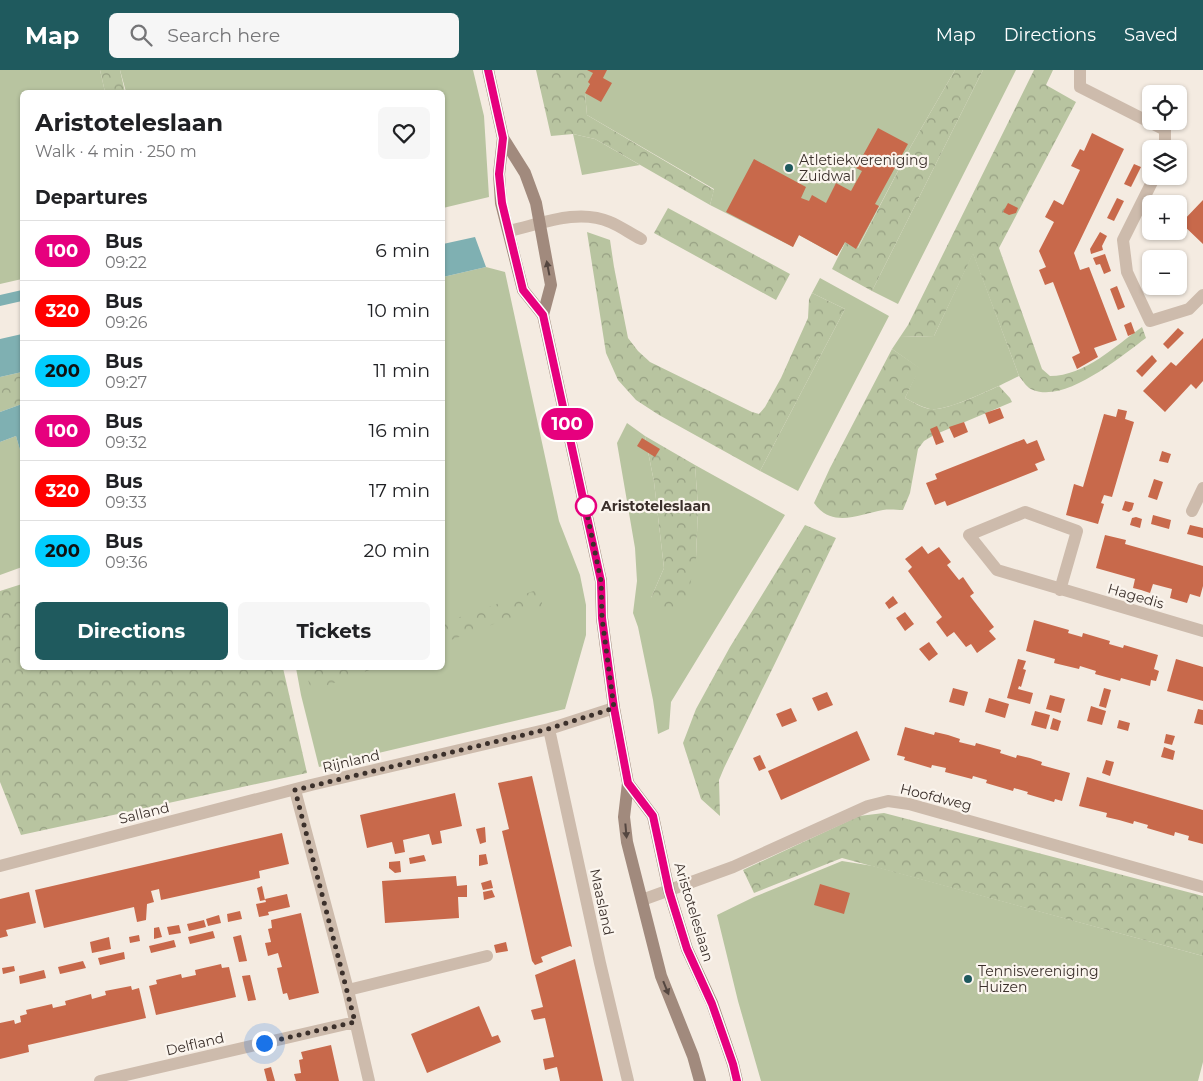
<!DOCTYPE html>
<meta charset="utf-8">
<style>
body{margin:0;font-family:Montserrat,sans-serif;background:#f6f6f6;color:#202124;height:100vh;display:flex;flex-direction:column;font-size:19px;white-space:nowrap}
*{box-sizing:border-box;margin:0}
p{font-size:16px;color:#757577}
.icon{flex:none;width:28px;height:28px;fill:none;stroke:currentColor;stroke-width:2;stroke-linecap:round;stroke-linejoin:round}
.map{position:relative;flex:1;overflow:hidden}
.panel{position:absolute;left:20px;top:20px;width:425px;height:580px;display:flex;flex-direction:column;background:#fff;border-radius:8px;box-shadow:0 1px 4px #0004}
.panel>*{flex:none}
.badge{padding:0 10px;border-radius:16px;font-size:18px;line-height:32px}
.fabs{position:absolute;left:1142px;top:15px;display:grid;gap:10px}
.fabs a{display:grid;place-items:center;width:45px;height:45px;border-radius:8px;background:#fff;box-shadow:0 1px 4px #0004;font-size:25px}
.you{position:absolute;width:25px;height:25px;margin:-12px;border:4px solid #fff;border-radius:50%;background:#1a73e8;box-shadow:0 0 0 8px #1a73e833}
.map>.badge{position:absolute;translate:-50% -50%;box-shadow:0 0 0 2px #fff}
h2{padding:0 15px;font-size:19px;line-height:45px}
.round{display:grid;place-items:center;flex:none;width:52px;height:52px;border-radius:8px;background:#f6f6f6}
.headline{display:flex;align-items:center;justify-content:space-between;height:85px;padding:0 15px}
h1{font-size:24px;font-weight:700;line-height:38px}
.primary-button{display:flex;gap:10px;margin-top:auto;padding:10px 15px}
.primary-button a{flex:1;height:58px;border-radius:8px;background:#1f5a5e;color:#fff;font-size:20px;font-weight:700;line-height:58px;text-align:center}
.primary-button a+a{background:#f6f6f6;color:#202124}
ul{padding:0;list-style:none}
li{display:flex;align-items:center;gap:15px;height:60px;padding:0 15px;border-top:1px solid #e0e0e0}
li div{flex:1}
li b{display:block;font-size:19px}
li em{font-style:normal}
li .badge{min-width:55px;font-weight:700;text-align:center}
header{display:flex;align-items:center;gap:30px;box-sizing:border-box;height:70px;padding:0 25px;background:#1f5a5e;color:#fff}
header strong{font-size:24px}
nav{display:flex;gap:28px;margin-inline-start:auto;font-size:18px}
.search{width:350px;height:45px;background:#f6f6f6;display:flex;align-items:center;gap:12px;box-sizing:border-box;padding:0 18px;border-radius:8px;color:#757577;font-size:19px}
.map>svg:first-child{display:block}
.green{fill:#b8c4a0}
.forest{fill:url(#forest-crowns)}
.water{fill:#7fb0b2}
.building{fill:#c8694b}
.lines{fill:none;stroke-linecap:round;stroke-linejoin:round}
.lane{stroke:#cdbbac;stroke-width:12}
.street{stroke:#cdbbac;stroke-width:12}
.secondary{stroke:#a18a7d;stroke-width:12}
.oneway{fill:#544640}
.line-casing{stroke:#fff;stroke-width:11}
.line{stroke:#e6007e;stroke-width:8}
.walk{stroke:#3b302b;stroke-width:5;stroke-dasharray:0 9}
.poi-dot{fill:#1f5a5e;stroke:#fbf5ee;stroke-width:2}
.stop-dot{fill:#fff;stroke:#e6007e;stroke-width:2.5}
.labels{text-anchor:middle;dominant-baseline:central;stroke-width:4.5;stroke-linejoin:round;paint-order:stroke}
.poi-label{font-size:14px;fill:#3b302b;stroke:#fbf5ee;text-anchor:start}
.stop-label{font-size:14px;font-weight:bold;fill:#3b302b;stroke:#fbf5ee;text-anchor:start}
.street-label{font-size:14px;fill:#3b302b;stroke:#fbf5ee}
</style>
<header>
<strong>Map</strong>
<div class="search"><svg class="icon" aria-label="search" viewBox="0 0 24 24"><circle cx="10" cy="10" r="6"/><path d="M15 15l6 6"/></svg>Search here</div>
<nav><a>Map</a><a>Directions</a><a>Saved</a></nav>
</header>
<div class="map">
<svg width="1203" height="1011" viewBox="0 0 1203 1011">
<defs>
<pattern id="forest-crowns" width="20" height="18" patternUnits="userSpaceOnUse" patternTransform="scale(1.25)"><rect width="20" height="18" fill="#b8c4a0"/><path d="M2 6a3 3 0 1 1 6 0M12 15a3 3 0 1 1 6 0" fill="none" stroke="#97a083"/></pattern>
</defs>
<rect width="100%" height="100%" fill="#f4ebe1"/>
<path class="green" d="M0,0H100L105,22H22V209L0,214Z
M120,0H473L484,46L489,127L443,138L442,22H126Z
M587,0H955L911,76L857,179L845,173L837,186L799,165L793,177L710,135L714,119L587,45L585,23L590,14L588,12Z
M983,0H1016L898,234L872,221Z
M573,64L595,69L640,95L582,105Z
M973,183L1019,306C1001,315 947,342 930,339C921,337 913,332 905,328L919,298L892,279L900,267L934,266Z
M486,197L505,202L559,451L580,505L586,535V565L565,639L319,697L301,625L296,598H442L443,207Z
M820,208L889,246L798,421L760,401L845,239L812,223Z
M627,353L645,366L654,412L664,498L651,528L696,488L698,437L695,395L785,445L671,632L669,659L658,664L653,630L638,557L633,543L637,511L635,478L617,373Z
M16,366L22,387V497L0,505V372Z
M842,791L873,796L1203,886V992L1198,1011H761L738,931L717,845L754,827Z"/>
<path class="forest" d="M100,0H120L125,22H105Z
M536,0H587L593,3L590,14L585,23L587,45L714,120L710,135L595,69L573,64L551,66Z
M955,0H983L872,221L832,199L845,173L858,178L911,76Z
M1034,0H1053L1046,15L1076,32L999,178L1042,299L1050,306C1085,306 1115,276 1142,257L1146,268C1120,287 1066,333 1033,320C1027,318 1023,311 1019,306L973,184L934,266L900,267L908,255Z
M668,138L790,204L776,230L654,163Z
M587,162L610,170L614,197L628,268L638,281L650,292L752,342L759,344L765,337L781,308L808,248L809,229L812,223L845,239L760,401L659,345L636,330L618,310L606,283Z
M892,279L920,298L905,328C913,332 922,338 931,339C946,341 983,323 999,316L1010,328L1012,332L934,365L924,371L918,379L910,423L903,440C897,440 890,439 883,440C860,444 832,459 814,433L830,398Z
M22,302V334L0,342V307Z
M645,366L695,395L698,437L696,488L686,533L667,548L651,528L664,498L654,412Z
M805,455L836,468L724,698L719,710L720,746L701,729L683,673L696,639L730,577Z
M22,514V598H283L307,703L21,765L0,712V521Z
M542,518V536L443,573V553Z
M321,598H375L312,621L306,605Z
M884,743L1203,826V886L842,788L754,823L743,800L859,746Z"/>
<path class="water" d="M475,167L486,197L443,207V174Z
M22,220V231L0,236V225Z
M22,264V302L0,307V269Z
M22,334V387L16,366L0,372V342Z"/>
<path class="building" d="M587,0H607L603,8L612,13L601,32L585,23L590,14L588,12L593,3Z
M878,58L908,74L875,134L879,136L856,179L845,172L837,186L799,165L793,177L726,142L754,89L806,117L801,128L809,131L812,125L826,133L836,113L851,121L862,101L856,98Z
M1092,63L1124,79L1074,183L1080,200L1089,197L1117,270L1094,278L1098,287L1077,299L1072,287L1080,283L1053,212L1045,215L1039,200L1046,197L1039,181L1054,152L1045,147L1054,130L1063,135L1080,100L1071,96L1080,79L1084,81Z
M1134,94L1141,97L1131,117L1124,114Z
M1117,128L1124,131L1114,151L1107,148Z
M1203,130V174L1181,153Z
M1008,133L1018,138L1016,143L1009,145L1003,142Z
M1100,162L1107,166L1102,176L1103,180L1091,184L1090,179Z
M1105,184L1111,201L1104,204L1100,194L1096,195L1093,188Z
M1117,216L1125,237L1118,240L1110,219Z
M1131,252L1135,263L1128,266L1124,255Z
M1178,258L1184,263L1168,279L1163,274Z
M1203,268V311L1196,319L1191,314L1165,342L1143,321L1171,292L1176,296Z
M1152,285L1157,291L1142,307L1136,301Z
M1000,338L1004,348L989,354L985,343Z
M1118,339L1127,341L1125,349L1134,352L1112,427L1104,425L1101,433L1104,434L1098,454L1066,445L1074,414L1083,417L1104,344L1116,347Z
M964,352L968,362L954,368L949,357Z
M937,356L944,372L936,375L930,359Z
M642,368L660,379L655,387L637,376Z
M1024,369L1027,374L1037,370L1045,390L1035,394L1038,400L947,436L945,431L935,435L926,413L937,409L935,404Z
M1162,381L1171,384L1168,393L1159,391Z
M1154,409L1163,412L1157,430L1148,427Z
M1125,431L1134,433L1132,440L1129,442L1122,440Z
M1153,445L1171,450L1169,459L1151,454Z
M1136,447L1142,449L1140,458L1130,455L1132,448Z
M1190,455L1203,458V468L1187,464Z
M1105,465L1126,470L1125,474L1203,496V516L1200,527L1190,524L1187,533L1170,528L1172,519L1153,514L1150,523L1141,520L1133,518L1135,509L1096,498Z
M922,476L928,484L939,477L951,492L947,495L959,510L963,507L974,523L970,526L994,557L989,561L996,569L977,583L971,574L966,577L954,562L947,567L936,552L942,547L908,501L912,497L905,489Z
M893,526L898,533L889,539L885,533Z
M905,542L914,554L905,561L896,548Z
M1034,550L1069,560L1068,563L1082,567L1083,563L1110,571L1109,574L1123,578L1124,575L1158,585L1154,599L1159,601L1156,611L1151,610L1150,616L1121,608L1120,611L1095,604L1096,601L1080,596L1079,599L1054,593L1055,589L1026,581Z
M929,572L938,584L929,591L919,579Z
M1018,589L1026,591L1023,599L1026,600L1021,617L1019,616L1018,619L1033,623L1030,634L1007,628Z
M1176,589L1203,597V631L1167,621Z
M953,618L968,622L964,636L949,632Z
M1104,618L1111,620L1106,638L1099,636Z
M827,622L833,635L818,641L812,628Z
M1050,625L1065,629L1061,643L1046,639Z
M989,628L1009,634L1005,648L985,642Z
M1091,636L1106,641L1102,655L1087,651Z
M791,638L797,651L782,657L776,644Z
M1198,639L1203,640V655L1194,653Z
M1035,641L1050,645L1046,659L1031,655Z
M1053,648L1061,651L1058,661L1050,659Z
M1119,650L1130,653L1128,661L1117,658Z
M905,657L934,665L935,662L948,665L960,669L959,672L975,676L976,673L1001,680L1000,683L1016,688L1017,685L1030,688L1042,692L1041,695L1070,703L1062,731L1055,729L1054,732L1027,724L1028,722L1014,718L1013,721L986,713L987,710L973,706L972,709L945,702L946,698L932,695L931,698L904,690L905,687L897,685Z
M857,661L870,690L781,730L768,701Z
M1166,664L1175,666L1172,675L1164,673Z
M1164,677L1175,681L1173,690L1161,687Z
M760,685L766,698L759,701L753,688Z
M1106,690L1114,692L1110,706L1102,703Z
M532,706L572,877L570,876L541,887L543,892L535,895L532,891L502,761L509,759L498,713Z
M1087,707L1203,740V774L1188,770L1189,766L1175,762L1174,766L1147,758L1148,755L1134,751L1133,754L1119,750L1106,747L1107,743L1079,736Z
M455,723L462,756L440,761L442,773L432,775L429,764L403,770L405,782L395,784L392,772L367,778L360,745Z
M485,757L486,772L480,774L476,759Z
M282,763L289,794L259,801L260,808L161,830L159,819L151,821L154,832L147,834L146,850L137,852L134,837L44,858L35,820Z
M486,784L488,794L479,796V785Z
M424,785L426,791L410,794L409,788Z
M400,791L401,802L395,803L389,798V792Z
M456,806L457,816L467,815V827H458L459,848L385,853L382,811Z
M491,810L493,818L483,820L481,813Z
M820,814L850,823L844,844L814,835Z
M262,816L265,830L260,831L257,818Z
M492,820L495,827L484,830L483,822Z
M29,822L36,853L6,860L8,866L0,868V829Z
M287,824L290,837L268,842L269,845L259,847L256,834L266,832L265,829Z
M240,841L242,849L228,852L227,844Z
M301,843L319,923L289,930L287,923L283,924L277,898L282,897L278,883L268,886L265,873L271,872L268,859L272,858L271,850Z
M219,845L221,853L208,856L206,849Z
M204,850L206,857L189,861L187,854Z
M179,855L181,863L169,865L167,857Z
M159,857L162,867L154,869V858Z
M213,861L215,868L190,874L188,867Z
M139,865L140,871L130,873L129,867Z
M241,865L247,891L239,892L233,867Z
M109,867L111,879L92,883L90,872Z
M174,870L176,877L151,883L149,876Z
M506,872L508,881L496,883L494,875Z
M124,882L125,889L100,895L98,888Z
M575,889L603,1011H560L557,997L545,1000L543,989L554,987L545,948L534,950L531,940L543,937L535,905Z
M83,891L86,898L60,904L58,897Z
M221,894L222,898L229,897L236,927L156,945L149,916L157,914L156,910L181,904L182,908L196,905L195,900Z
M14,896L15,901L3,904L2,898Z
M44,900L46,908L20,914L19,906Z
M250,905L256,930L248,931L242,906Z
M131,916L132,920L139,918L146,948L28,975L29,982L0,989V953L14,950L15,954L21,952L20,946L27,944L26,940L52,934L53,938L66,935L65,931L91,924L92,929L106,925L105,921Z
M479,936L492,967L498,965L501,972L427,1003L411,964Z
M331,975L339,1011H296L294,1004L301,1003L299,990L303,989L301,982Z
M271,997L275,1011H267L264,999Z"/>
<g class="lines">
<path class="lane" d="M509,161C541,154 578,138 610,152C620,156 631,164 641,169
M348,920L487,886"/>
<path class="street" d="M1080,0V17L1165,60V79
M1155,106L1123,170L1127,202L1150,251L1189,239L1203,225
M1192,441L1203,418
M1060,520L1077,461L1025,442L969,465L997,500L1203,561
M549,659L600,893L628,1011
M295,720L348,920L369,1011
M0,796L311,715L549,659L614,638
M642,830L733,797L868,736L888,731L909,734L1203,817
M100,1011L355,952"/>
<path class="secondary" d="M488,0L503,68L499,104L501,133L523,220L543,245L601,511L602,548L614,638L628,713L624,747L627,772L661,906L693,986L700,1011
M503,68L525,103L536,133L551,215L543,245
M628,713L653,746L669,821L687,879L712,933L733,994L737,1011"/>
</g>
<defs><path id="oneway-solid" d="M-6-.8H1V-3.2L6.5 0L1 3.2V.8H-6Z" transform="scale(1.25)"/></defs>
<g class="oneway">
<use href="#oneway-solid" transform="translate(548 198) rotate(-101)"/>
<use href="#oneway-solid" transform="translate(626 761) rotate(85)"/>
<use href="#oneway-solid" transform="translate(666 918) rotate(68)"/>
</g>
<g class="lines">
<defs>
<path id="line" d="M488,0L503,68L499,104L502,133L523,220L543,245L601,511L602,548L614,638L628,713L653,746L669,821L687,879L712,934L733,994L737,1011"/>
</defs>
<use href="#line" class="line-casing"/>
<use href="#line" class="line"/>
<path class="walk" d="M264,973L355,952L295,720L548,659L614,638L602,548L601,511L585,434L586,436"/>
</g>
<g class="poi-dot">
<circle cx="789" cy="98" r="5"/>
<circle cx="968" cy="909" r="5"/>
</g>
<circle class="stop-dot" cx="586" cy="436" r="10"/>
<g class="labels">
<g class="poi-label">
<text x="799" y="90">Atletiekvereniging<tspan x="799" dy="16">Zuidwal</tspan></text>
<text x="978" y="901">Tennisvereniging<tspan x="978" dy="16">Huizen</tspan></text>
</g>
<g class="stop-label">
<text x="601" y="436">Aristoteleslaan</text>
</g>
<g class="street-label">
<text transform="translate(1136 526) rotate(16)">Hagedis</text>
<text transform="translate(351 691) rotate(-13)">Rijnland</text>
<text transform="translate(936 727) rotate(14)">Hoofdweg</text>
<text transform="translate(144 743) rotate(-14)">Salland</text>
<text transform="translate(602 832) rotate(78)">Maasland</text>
<text transform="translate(694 842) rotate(73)">Aristoteleslaan</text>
<text transform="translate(195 974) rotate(-13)">Delfland</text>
</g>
</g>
</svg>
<div class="fabs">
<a><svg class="icon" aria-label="locate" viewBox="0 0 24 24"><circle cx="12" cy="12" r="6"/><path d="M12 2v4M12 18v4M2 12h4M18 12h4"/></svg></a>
<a><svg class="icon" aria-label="layers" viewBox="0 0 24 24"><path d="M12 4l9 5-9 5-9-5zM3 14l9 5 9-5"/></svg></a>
<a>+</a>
<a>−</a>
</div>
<div class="you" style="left:264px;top:973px"></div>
<b class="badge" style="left:567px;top:354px;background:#e6007e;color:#fff">100</b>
<section class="panel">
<div class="headline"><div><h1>Aristoteleslaan</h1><p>Walk · 4 min · 250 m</p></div><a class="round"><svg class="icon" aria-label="heart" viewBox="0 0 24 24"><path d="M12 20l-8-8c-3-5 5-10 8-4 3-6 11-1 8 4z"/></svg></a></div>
<h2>Departures</h2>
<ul>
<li><span class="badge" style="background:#e6007e;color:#fff">100</span><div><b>Bus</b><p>09:22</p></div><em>6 min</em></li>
<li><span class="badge" style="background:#f00;color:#fff">320</span><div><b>Bus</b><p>09:26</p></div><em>10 min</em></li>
<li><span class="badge" style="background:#0cf;color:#111">200</span><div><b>Bus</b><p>09:27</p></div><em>11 min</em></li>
<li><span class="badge" style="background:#e6007e;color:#fff">100</span><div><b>Bus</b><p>09:32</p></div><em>16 min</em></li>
<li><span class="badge" style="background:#f00;color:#fff">320</span><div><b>Bus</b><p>09:33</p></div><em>17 min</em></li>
<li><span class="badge" style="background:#0cf;color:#111">200</span><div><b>Bus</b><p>09:36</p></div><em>20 min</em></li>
</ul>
<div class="primary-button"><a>Directions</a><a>Tickets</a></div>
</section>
</div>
